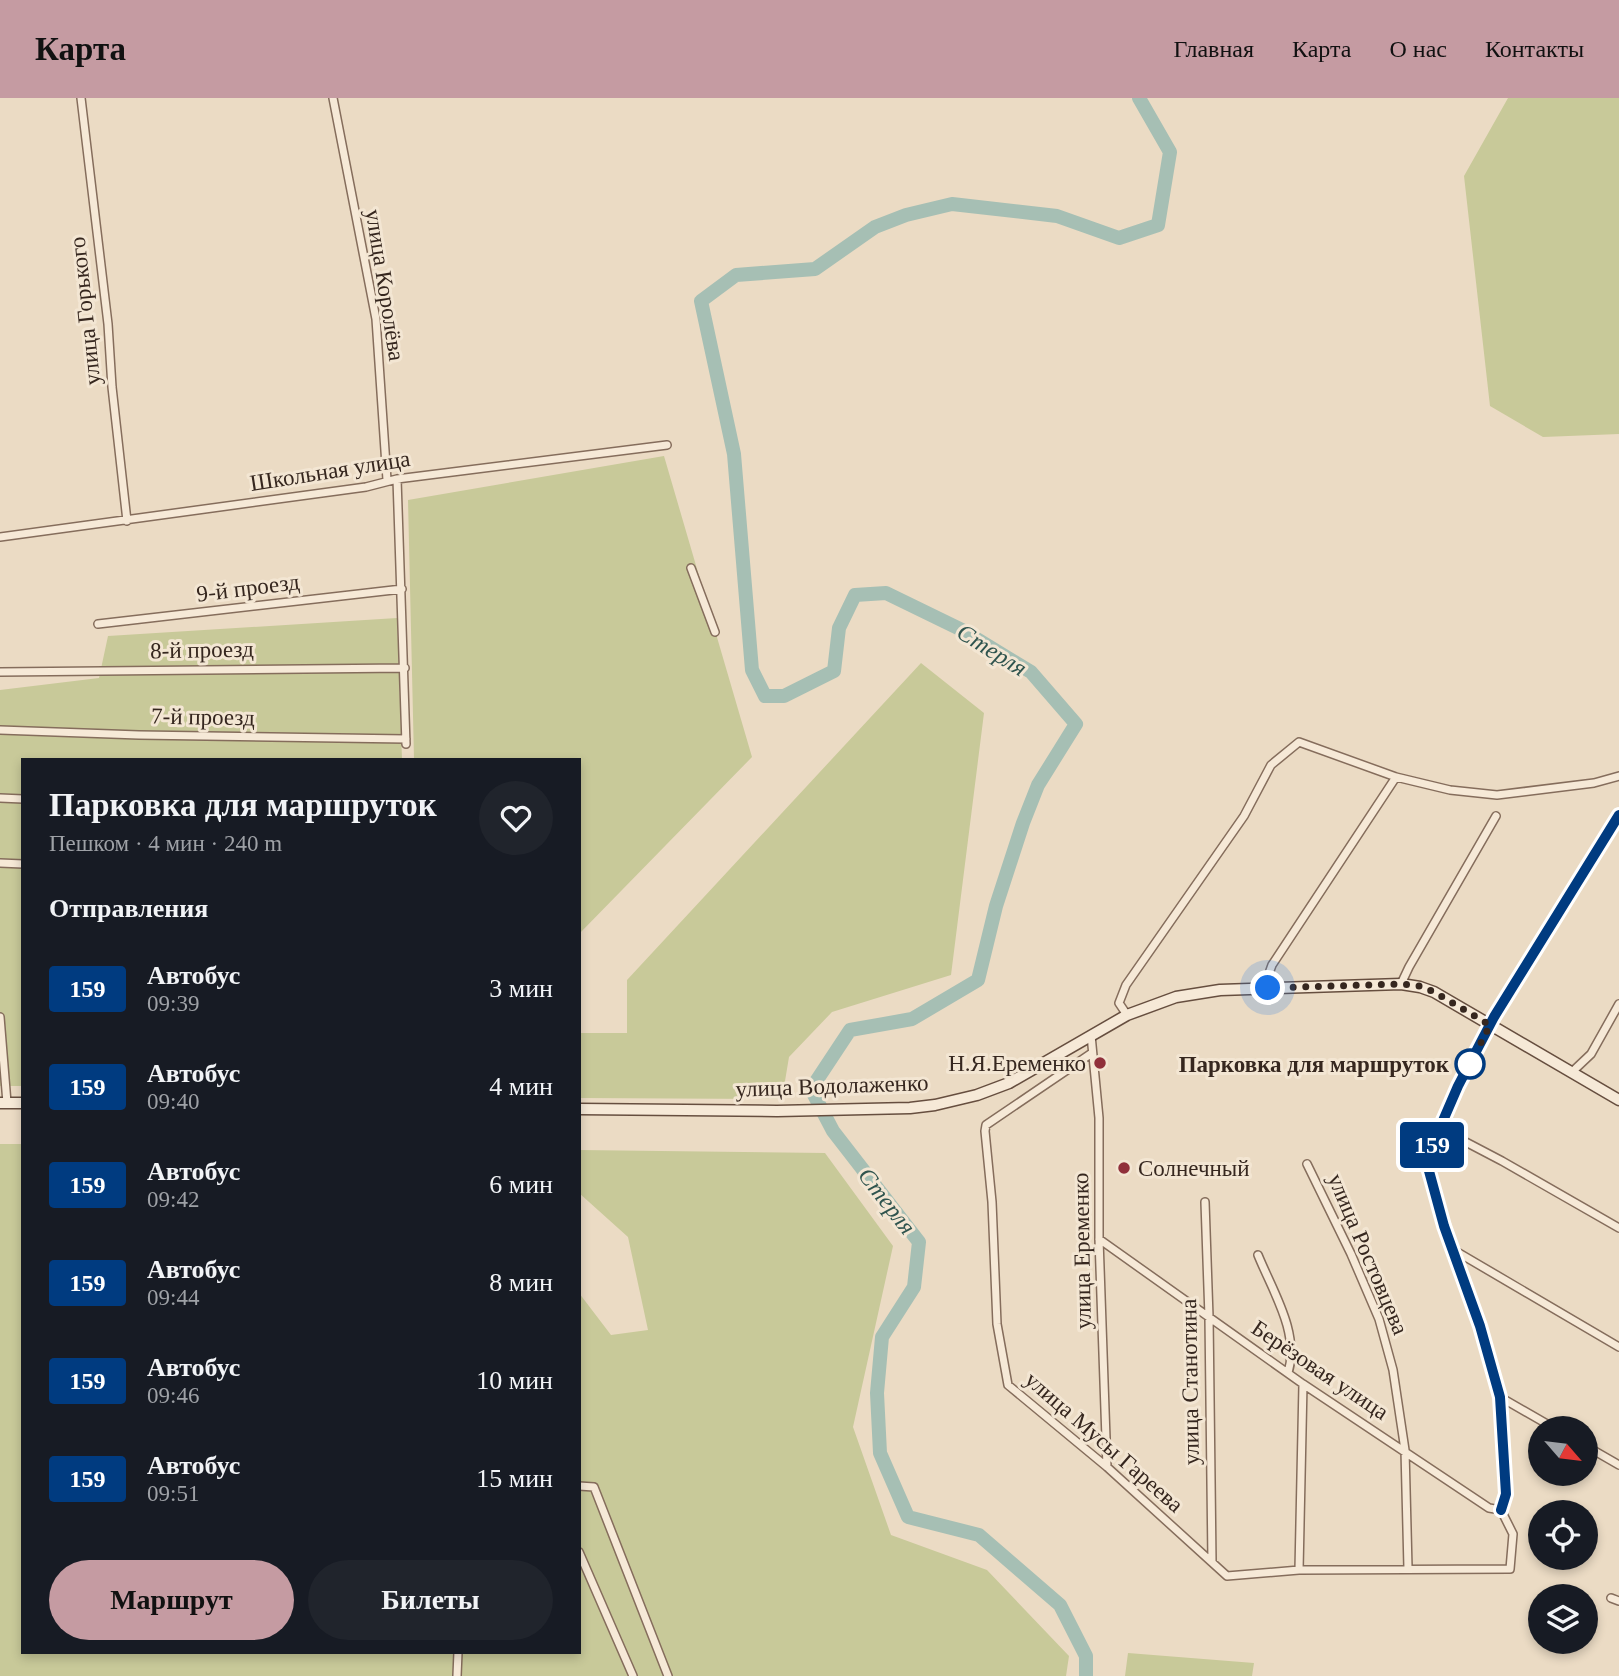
<!DOCTYPE html>
<html lang="ru">
<meta charset="utf-8">
<style>
body{margin:0;font-family:Georgia,serif;background:#20242c;color:#f1f3f6;height:100vh;display:flex;flex-direction:column;font-size:26px;white-space:nowrap}
*{box-sizing:border-box;margin:0}
p{font-size:23px;color:#9ea1a6}
.icon{flex:none;width:38px;height:38px;fill:none;stroke:currentColor;stroke-width:2;stroke-linecap:round;stroke-linejoin:round}
.map{position:relative;flex:1;overflow:hidden}
.drawer{position:absolute;left:21px;top:660px;width:560px;height:896px;display:flex;flex-direction:column;background:#171b24;border-radius:0px;box-shadow:0 4px 10px #0003}
.drawer>*{flex:none}
.badge{padding:0 14px;border-radius:5px;font-size:24px;line-height:46px}
.needle{width:46px;rotate:118deg}
.controls{position:absolute;left:1528px;top:1318px;display:grid;gap:14px}
.controls a{display:grid;place-items:center;width:70px;height:70px;border-radius:50%;background:#171b24;box-shadow:0 4px 10px #0003;font-size:35px}
.you{position:absolute;width:35px;height:35px;margin:-18px;border:5px solid #fff;border-radius:50%;background:#1a73e8;box-shadow:0 0 0 10px #1a73e833}
.map>.badge{position:absolute;translate:-50% -50%;box-shadow:0 0 0 4px #fff}
h2{padding:0 28px;font-size:26px;line-height:63px}
.round{display:grid;place-items:center;flex:none;width:74px;height:74px;border-radius:37px;background:#20242c}
.overview{display:flex;align-items:center;justify-content:space-between;height:119px;padding:0 28px}
h1{font-size:33px;font-weight:700;line-height:52px}
.primary-button{display:flex;gap:14px;margin-top:auto;padding:14px 28px}
.primary-button a{flex:1;height:80px;border-radius:42px;background:#c59ba2;color:#111;font-size:28px;font-weight:700;line-height:80px;text-align:center}
.primary-button a+a{background:#20242c;color:#f1f3f6}
ul{padding:0;list-style:none}
li{display:flex;align-items:center;gap:21px;height:98px;padding:0 28px}
li div{flex:1}
li b{display:block;font-size:26px}
li em{font-style:normal}
li .badge{min-width:77px;font-weight:700;text-align:center}
header{display:flex;align-items:center;gap:42px;box-sizing:border-box;height:98px;padding:0 35px;background:#c59ba2;color:#111}
header strong{font-size:33px}
nav{display:flex;gap:38px;margin-inline-start:auto;font-size:24px}
.map>svg:first-child{display:block}
.green{fill:#c8c999}
.lines{fill:none;stroke-linecap:round;stroke-linejoin:round}
.river{stroke:#a6bfb4;stroke-width:14}
.minor-casing{stroke:#856d5c;stroke-width:10}
.secondary-casing{stroke:#664e3f;stroke-width:13}
.minor{stroke:#f6e9d7;stroke-width:7}
.secondary{stroke:#f6e9d7;stroke-width:10}
.line-casing{stroke:#fff;stroke-width:16}
.line{stroke:#003b80;stroke-width:10}
.walk{stroke:#36271f;stroke-width:7;stroke-dasharray:0 12.6}
.poi-dot{fill:#90303b;stroke:#f3e6d3;stroke-width:2.5}
.stop-dot{fill:#fff;stroke:#003b80;stroke-width:3.5}
.labels{text-anchor:middle;dominant-baseline:central;stroke-width:6;stroke-linejoin:round;paint-order:stroke}
.street-label{font-size:23px;fill:#36271f;stroke:#f3e6d3}
.poi-label{font-size:23px;fill:#36271f;stroke:#f3e6d3;text-anchor:end}
.stop-label{font-size:23px;font-weight:bold;fill:#36271f;stroke:#f3e6d3;text-anchor:end}
.water-label{font-size:24px;font-style:italic;fill:#2f544e;stroke:#f3e6d3}
</style>
<header>
<strong>Карта</strong>
<nav><a>Главная</a><a>Карта</a><a>О нас</a><a>Контакты</a></nav>
</header>
<div class="map">
<svg width="1619" height="1578" viewBox="0 0 1619 1578">
<rect width="100%" height="100%" fill="#ebdbc4"/>
<path class="green" d="M1508,0H1619V336L1543,339L1490,308L1464,78Z
M664,358L752,659L579,836V662L414,661L408,402Z
M397,520L402,661L23,662V988H0V592L99,580L108,538Z
M921,565L984,615L951,877L832,914L789,959L782,1001L579,1000V935H627V882Z
M0,1046H23V1554H579V1195L611,1237L648,1232L628,1139L579,1095V1052L825,1055L893,1148L853,1329L891,1437L987,1472L1069,1558L1066,1578H0Z
M1128,1555L1254,1565L1252,1578H1125Z"/>
<g class="lines">
<path class="river" d="M1086,1578V1558L1060,1507L979,1437L908,1419L880,1355L877,1295L882,1239L914,1189L919,1144L833,1033L811,991L850,932L912,921L978,882L996,808L1023,725L1038,687L1076,626L1031,574L962,532L886,495L855,497L839,530L834,573L784,598H765L752,572L734,356L701,203L736,177L815,171L875,129L906,117L952,106L1057,118L1119,140L1158,127L1170,54L1139,0"/>
<defs>
<path id="minor" d="M81,0L108,226L112,289L127,423
M333,0L376,221L387,382
M397,381L406,646
M0,439L366,389L397,381L667,347
M691,470L715,534
M98,526L402,491
M0,574L405,570
M0,632L139,637L406,641
M0,700L23,701
M0,765L23,766
M1401,886L1409,869L1496,718
M1268,890L1267,881L1272,867L1396,679
M1127,917L1119,905L1126,887L1244,718L1271,667L1299,644L1396,679L1450,692L1497,697L1594,685L1619,678
M0,919L7,1005
M1091,937L1099,1020V1141L1107,1369
M1092,955L986,1027L985,1033L992,1104L997,1226L1008,1287L1107,1369L1227,1478L1299,1472L1510,1471L1513,1436L1501,1412
M1572,974L1591,956L1619,906
M1439,1030L1502,1063L1619,1130
M1307,1066L1351,1156L1379,1221L1393,1272L1405,1352L1408,1470
M1205,1104L1209,1219L1212,1464
M1099,1141L1303,1286L1489,1410L1501,1412
M1452,1151L1619,1249
M1258,1157C1273,1194 1300,1235 1288,1275
M1500,1299L1554,1330
M1586,1348L1619,1367
M579,1388L594,1389L668,1578
M1501,1412L1506,1396L1500,1299L1480,1228L1451,1150L1430,1083L1426,1062L1458,988L1494,919L1619,717
M579,1454L633,1578
M1299,1472L1303,1286
M1611,1500L1619,1503
M457,1578L458,1554"/>
<path id="secondary" d="M0,1005H23
M579,1011L777,1013L910,1010L935,1007L977,997L1009,985L1127,917L1176,899L1220,892L1401,886L1420,889L1434,894L1619,1002"/>
</defs>
<use href="#minor" class="minor-casing"/>
<use href="#secondary" class="secondary-casing"/>
<use href="#minor" class="minor"/>
<use href="#secondary" class="secondary"/>
</g>
<g class="lines">
<defs>
<path id="line" d="M1501,1412L1506,1396L1500,1299L1480,1228L1444,1128L1426,1062L1458,988L1494,919L1619,717"/>
</defs>
<use href="#line" class="line-casing"/>
<use href="#line" class="line"/>
<path class="walk" d="M1268,890L1402,886L1420,888L1434,894L1490,927L1468,970L1470,966"/>
</g>
<g class="poi-dot">
<circle cx="1100" cy="965" r="7"/>
<circle cx="1124" cy="1070" r="7"/>
</g>
<circle class="stop-dot" cx="1470" cy="966" r="14"/>
<g class="labels">
<g class="street-label">
<text transform="translate(385 187) rotate(81)">улица Королёва</text>
<text transform="translate(85 213) rotate(-96)">улица Горького</text>
<text transform="translate(330 373) rotate(-9)">Школьная улица</text>
<text transform="translate(248 490) rotate(-7)">9-й проезд</text>
<text transform="translate(202 552) rotate(-1)">8-й проезд</text>
<text transform="translate(203 619) rotate(1)">7-й проезд</text>
<text transform="translate(832 988) rotate(-2)">улица Водолаженко</text>
<text transform="translate(1082 1153) rotate(-91)">улица Еременко</text>
<text transform="translate(1368 1156) rotate(67)">улица Ростовцева</text>
<text transform="translate(1320 1272) rotate(34)">Берёзовая улица</text>
<text transform="translate(1190 1284) rotate(-91)">улица Станотина</text>
<text transform="translate(1104 1344) rotate(41)">улица Мусы Гареева</text>
</g>
<g class="poi-label">
<text x="1086" y="965">Н.Я.Еременко</text>
<text x="1138" y="1070" text-anchor="start">Солнечный</text>
</g>
<g class="stop-label">
<text x="1449" y="966">Парковка для маршруток</text>
</g>
<g class="water-label">
<text transform="translate(992 552) rotate(32)">Стерля</text>
<text transform="translate(887 1103) rotate(52)">Стерля</text>
</g>
</g>
</svg>
<div class="controls">
<a><svg class="needle" viewBox="-14 -14 28 28"><path d="M0-13l5 13h-10z" fill="#e53935"/><path d="M0 13l5-13h-10z" fill="#9ea1a6"/></svg></a>
<a><svg class="icon" aria-label="locate" viewBox="0 0 24 24"><circle cx="12" cy="12" r="6"/><path d="M12 2v4M12 18v4M2 12h4M18 12h4"/></svg></a>
<a><svg class="icon" aria-label="layers" viewBox="0 0 24 24"><path d="M12 4l9 5-9 5-9-5zM3 14l9 5 9-5"/></svg></a>
</div>
<div class="you" style="left:1268px;top:890px"></div>
<b class="badge" style="left:1432px;top:1047px;background:#003b80;color:#fff">159</b>
<section class="drawer">
<div class="overview"><div><h1>Парковка для маршруток</h1><p>Пешком · 4 мин · 240 m</p></div><a class="round"><svg class="icon" aria-label="heart" viewBox="0 0 24 24"><path d="M12 20l-8-8c-3-5 5-10 8-4 3-6 11-1 8 4z"/></svg></a></div>
<h2>Отправления</h2>
<ul>
<li><span class="badge" style="background:#003b80;color:#fff">159</span><div><b>Автобус</b><p>09:39</p></div><em>3 мин</em></li>
<li><span class="badge" style="background:#003b80;color:#fff">159</span><div><b>Автобус</b><p>09:40</p></div><em>4 мин</em></li>
<li><span class="badge" style="background:#003b80;color:#fff">159</span><div><b>Автобус</b><p>09:42</p></div><em>6 мин</em></li>
<li><span class="badge" style="background:#003b80;color:#fff">159</span><div><b>Автобус</b><p>09:44</p></div><em>8 мин</em></li>
<li><span class="badge" style="background:#003b80;color:#fff">159</span><div><b>Автобус</b><p>09:46</p></div><em>10 мин</em></li>
<li><span class="badge" style="background:#003b80;color:#fff">159</span><div><b>Автобус</b><p>09:51</p></div><em>15 мин</em></li>
</ul>
<div class="primary-button"><a>Маршрут</a><a>Билеты</a></div>
</section>
</div>
